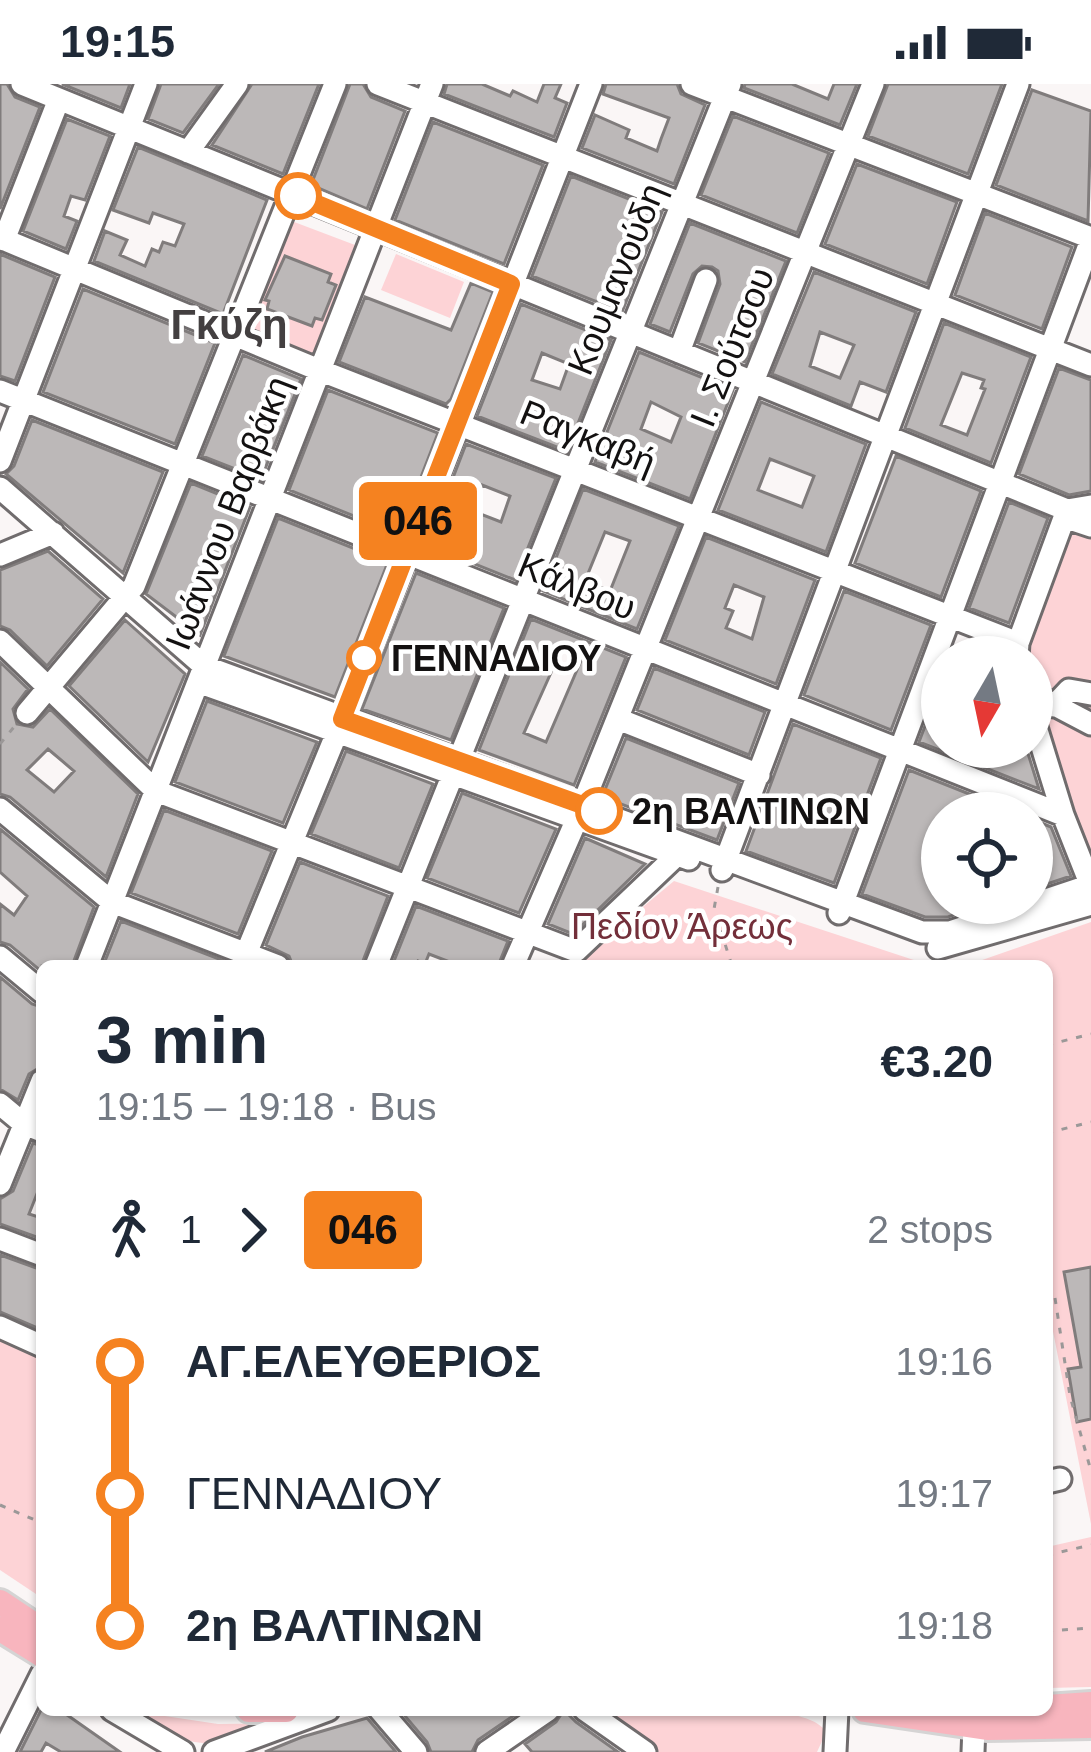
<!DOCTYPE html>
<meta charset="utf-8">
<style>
body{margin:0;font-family:Helvetica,sans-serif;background:#f6f6f7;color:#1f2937;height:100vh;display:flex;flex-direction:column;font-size:45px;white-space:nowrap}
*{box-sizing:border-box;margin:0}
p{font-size:39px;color:#747a83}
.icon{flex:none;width:66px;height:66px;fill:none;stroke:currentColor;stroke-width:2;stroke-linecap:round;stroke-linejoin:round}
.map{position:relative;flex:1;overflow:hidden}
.drawer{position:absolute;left:36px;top:876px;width:1017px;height:756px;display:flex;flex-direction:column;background:#fff;border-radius:18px;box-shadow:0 3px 9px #0004}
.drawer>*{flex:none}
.badge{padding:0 24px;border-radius:9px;font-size:42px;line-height:78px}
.needle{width:78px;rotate:189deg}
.buttons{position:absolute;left:921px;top:552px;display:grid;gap:24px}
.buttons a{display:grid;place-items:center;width:132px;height:132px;border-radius:50%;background:#fff;box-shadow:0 3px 9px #0004;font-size:60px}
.map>.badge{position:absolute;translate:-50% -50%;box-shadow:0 0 0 6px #fff}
.legs{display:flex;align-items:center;gap:18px;height:132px;padding:0 60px;font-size:39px}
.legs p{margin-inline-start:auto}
.overview{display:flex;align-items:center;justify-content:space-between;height:204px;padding:0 60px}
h1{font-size:66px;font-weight:600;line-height:90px}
ul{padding:0 60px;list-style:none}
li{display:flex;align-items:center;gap:42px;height:132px;font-size:45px}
li i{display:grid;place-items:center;width:18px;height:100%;margin:0 15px;background:currentColor}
li i::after{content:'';width:30px;height:30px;margin:-15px;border:9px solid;border-radius:50%;background:#fff}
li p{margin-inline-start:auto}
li:first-child i{background:linear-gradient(#0000 50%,currentColor 0)}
li:last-child i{background:linear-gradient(currentColor 50%,#0000 0)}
.status{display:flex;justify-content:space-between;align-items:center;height:84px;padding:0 60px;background:#fff;direction:ltr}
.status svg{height:33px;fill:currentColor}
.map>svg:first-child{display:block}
.green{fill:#fdd3d6}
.building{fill:#bcb8b8;stroke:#807c7c;stroke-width:3;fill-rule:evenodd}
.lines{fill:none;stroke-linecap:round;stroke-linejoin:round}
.minor-casing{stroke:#706c6d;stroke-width:27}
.major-casing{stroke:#d5d4d4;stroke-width:30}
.path{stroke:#9b9898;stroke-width:3;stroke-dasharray:6 9;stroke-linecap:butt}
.minor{stroke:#fff;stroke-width:21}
.major{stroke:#f8b5be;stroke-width:24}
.line-1-casing{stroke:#fff;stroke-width:27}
.line-1{stroke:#f58220;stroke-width:18}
.stop-1-dot{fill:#fff;stroke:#f58220;stroke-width:6}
.labels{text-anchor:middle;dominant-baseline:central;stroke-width:9;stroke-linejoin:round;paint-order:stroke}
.street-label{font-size:36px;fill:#131111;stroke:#fff}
.stop-label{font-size:36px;font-weight:bold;fill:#131111;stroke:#fff;text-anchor:start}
.park-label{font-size:36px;fill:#732f3a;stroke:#fff}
.quarter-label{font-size:42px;font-weight:bold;fill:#433f40;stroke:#fff}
</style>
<div class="status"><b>19:15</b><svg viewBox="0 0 49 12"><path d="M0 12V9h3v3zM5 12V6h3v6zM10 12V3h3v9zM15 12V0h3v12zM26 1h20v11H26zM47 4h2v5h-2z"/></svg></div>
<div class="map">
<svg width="1091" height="1668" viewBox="0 0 1091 1668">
<rect width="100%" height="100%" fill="#faf6f6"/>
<path class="green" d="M281,133L355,161L311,276L238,248Z
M396,170L464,198L450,234L381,206Z
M1091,427V773L1032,610V573H1023L1072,430Z
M674,797L932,882H572Z
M1091,838V1440L1047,1217V882H965Z
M0,1257L42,1274V1514L0,1486Z
M1091,1453V1603L1047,1604V1463Z
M125,1626L218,1640L282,1639C205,1668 196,1667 125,1626Z
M598,1626C644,1626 793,1614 823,1644V1655L817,1668H659Z"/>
<path class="building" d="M0,0H7L15,13L40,23L0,125Z
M62,0H130L121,24Z
M161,0H219L183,49L148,35Z
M252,0H319L283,90L212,61Z
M350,0H363L371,13L405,27L367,125L311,101Z
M447,0H482L510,12L513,7L537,18L544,0H561L555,14L567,19L554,53L444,10Z
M606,0H677L681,10L705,21L674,100L582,64L595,31L629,46L626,54L657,67L661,55L669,34L603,10Z
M745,0H792L828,15L834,0H857L840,41L744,4Z
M888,0H1002L968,90L868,52Z
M1032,6L1091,27L1088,137L996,101Z
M733,32L829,69L797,149L701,111Z
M67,35L110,52L85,116L71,112L64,132L77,137L66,165L23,147Z
M433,38L543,81L504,180L395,136Z
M138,63L267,116L223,230L94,177L105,147L127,156L120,171L145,182L152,165L159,168L163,158L175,162L184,140L153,129L149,139L113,126Z
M857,80L957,118L927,200L825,160Z
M571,92L662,128L622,228L532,192Z
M985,129L1072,163L1042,245L955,211Z
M690,139L786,177L745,278L698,259L720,200L718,187L712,183L702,182L693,190L670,248L650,240Z
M0,170L55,193L15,297L0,292Z
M285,172L331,190L328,198L336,201L322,236L315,234L312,242L267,225L269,217L265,216Z
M814,188L916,228L886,308L860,298L851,322L772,290ZM820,248L854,261L840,294L810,282Z
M471,199L493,208L451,315L446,320L339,278L365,213L451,246Z
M83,205L215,259L175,360L43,308Z
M521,220L611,256L567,367L477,332ZM542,269L569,280L560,305L532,296Z
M944,239L1031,273L991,379L905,344ZM962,289L984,296L981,304L985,305L967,351L941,341Z
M639,268L733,306L690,415L595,378ZM651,318L681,333L671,358L641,345Z
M243,271L301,295L261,395L202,372Z
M1059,284L1091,296V407L1069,411L1019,390Z
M328,306L438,349L399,450L289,406Z
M761,318L866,360L826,468L718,426ZM770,375L814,392L802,423L758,406Z
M32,336L163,388L123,489L6,390L14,382Z
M466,360L556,394L515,496L427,461ZM482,401L510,412L501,438L470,426Z
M896,372L981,407L941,513L855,479Z
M191,399L250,423L200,551L146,510Z
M583,405L679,442L637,545L543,507ZM605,448L630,457L610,507L585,497Z
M1009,418L1048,434L1009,539L969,524Z
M278,434L388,478L335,613L224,572Z
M706,453L815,496L776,600L665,556ZM734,501L764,513L752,555L726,544L733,527L725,524Z
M48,467L103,515L47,582L10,546L0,542V486Z
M416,489L504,524L451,656L362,625Z
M844,507L931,541L891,646L804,611Z
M531,535L626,573L574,701L479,666ZM563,562L583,572L546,658L524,649Z
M125,536L185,590L148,678L69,602Z
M0,578L28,605L13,625L17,640L33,643L50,625L138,710L106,793L10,713L0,710ZM48,665L74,687L54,708L27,686Z
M654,584L765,628L749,671L637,626Z
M942,597V663H982L1009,673L1005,663H1026L1039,705L919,658Z
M207,617L317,658L283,739L175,698Z
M793,640L881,674L834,799L746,767Z
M626,654L739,699L717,756L602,713Z
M346,667L433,700L399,784L311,750Z
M909,686L1017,729H941L931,755L939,757L928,787L942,792V819L985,820L948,833H925L862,810Z
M462,709L556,745L519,829L427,794Z
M164,726L272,767L238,850L131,809Z
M1032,735L1051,743L1071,792L1032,805Z
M0,745L94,823L72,882H42V888L10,861L0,858V820L14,831L27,812L0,788Z
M585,754L645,780L573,850L548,840Z
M300,778L388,812L361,882H293L289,872L266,861Z
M416,822L508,857L498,882H460L429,870L425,880L418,877L416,882H392Z
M121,837L227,878L226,882H103Z
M0,893L32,920L42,923V982L29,990L18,1016L0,1005Z
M33,1059L42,1062V1097L29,1130L42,1134V1155L0,1140V1115L13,1107Z
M0,1171L42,1186V1246L0,1228Z
M1091,1183V1335L1077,1338L1068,1285L1081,1283L1064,1188Z
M42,1624L60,1626L120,1668H61L46,1659L41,1668H20Z
M414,1626H522L478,1656L472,1668H431L427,1658L405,1632L406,1627Z
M564,1626L576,1638L618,1668H532L525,1660L556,1638Z
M367,1634L396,1668H265L302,1653Z"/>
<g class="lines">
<defs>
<path id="minor" d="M22,0L1067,426L1091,422
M378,0L1091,281
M692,0L1091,154
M188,68L237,0
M0,154L319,286L1018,559
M4,156L59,15
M679,268L706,196
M0,307L1063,731
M0,377L146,0
M0,404L204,582L922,848H950L1091,801
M1064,433L1091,442
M0,471L53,449
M0,557L156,707L576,867L677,771
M1017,573L1018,559L1067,426
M198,598L689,775
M1032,609L1091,640
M1054,622L1069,606L1091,610
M27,629L134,502L335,0
M1032,630L1063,731L1091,802
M618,635L759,691
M0,725L112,818L278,882
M722,786L1018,0
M839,829L1091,156
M938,864L1091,820
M0,873L42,908
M87,882L432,0
M241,882L336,651L591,0
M376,882L730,0
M513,882L576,737L873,0
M0,1020L24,1040L42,1047
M0,1100L42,997
M0,1155L42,1171
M0,1243L42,1262
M1047,1398L1060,1395
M112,1626L183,1668
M380,1626L416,1668
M585,1626L645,1668
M3,1668L42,1590
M214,1668L328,1626
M487,1668L548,1626
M835,1668L837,1626
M973,1668L974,1643"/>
<path id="major" d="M0,1518L42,1546
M0,1545L42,1571
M1047,1623L1091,1620
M249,1626H286
M865,1626L987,1644L1091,1642"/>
</defs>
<use href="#minor" class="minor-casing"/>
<use href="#major" class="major-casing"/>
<path class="path" d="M0,660L14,643
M718,803L714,825L732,882
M1047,961L1091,950
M1047,1049L1091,1038
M1055,1214L1070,1312L1091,1387
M0,1421L42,1439
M1047,1471L1091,1461
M1047,1547L1091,1544"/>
<use href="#minor" class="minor"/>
<use href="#major" class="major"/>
</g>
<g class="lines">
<defs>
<path id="line-1" d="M298,112L511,200L342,635L599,727"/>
</defs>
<use href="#line-1" class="line-1-casing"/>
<use href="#line-1" class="line-1"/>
</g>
<g class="stop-1-dot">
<circle cx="298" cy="112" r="21"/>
<circle cx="364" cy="574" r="15"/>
<circle cx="599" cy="727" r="21"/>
</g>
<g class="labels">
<g class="street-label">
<text transform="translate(616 195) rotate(-68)">Κουμανούδη</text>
<text transform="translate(732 263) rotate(-68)">Ι. Σούτσου</text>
<text transform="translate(588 353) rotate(22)">Ραγκαβή</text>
<text transform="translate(228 429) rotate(-69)">Ιωάννου Βαρβάκη</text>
<text transform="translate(577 502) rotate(22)">Κάλβου</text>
</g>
<g class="stop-label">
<text x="391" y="574">ΓΕΝΝΑΔΙΟΥ</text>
<text x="632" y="727">2η ΒΑΛΤΙΝΩΝ</text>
</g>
<g class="park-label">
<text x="682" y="842">Πεδίον Άρεως</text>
</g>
<g class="quarter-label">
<text x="229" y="240">Γκύζη</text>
</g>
</g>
</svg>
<div class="buttons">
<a><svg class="needle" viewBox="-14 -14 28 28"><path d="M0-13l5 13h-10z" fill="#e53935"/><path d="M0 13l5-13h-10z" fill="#747a83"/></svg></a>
<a><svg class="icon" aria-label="locate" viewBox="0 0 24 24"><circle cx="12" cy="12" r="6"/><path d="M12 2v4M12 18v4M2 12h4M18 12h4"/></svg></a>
</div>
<b class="badge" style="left:418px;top:437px;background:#f58220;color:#111">046</b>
<section class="drawer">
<div class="overview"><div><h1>3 min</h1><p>19:15 – 19:18 · Bus</p></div><b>€3.20</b></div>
<div class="legs"><svg class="icon" aria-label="walk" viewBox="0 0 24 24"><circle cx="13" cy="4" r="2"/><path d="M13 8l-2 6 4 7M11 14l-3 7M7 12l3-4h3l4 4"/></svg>1<svg class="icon" aria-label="forward" viewBox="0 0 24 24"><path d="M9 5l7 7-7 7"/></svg><b class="badge" style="background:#f58220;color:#111">046</b><p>2 stops</p></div>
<ul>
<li><i style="color:#f58220"></i><b>ΑΓ.ΕΛΕΥΘΕΡΙΟΣ</b><p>19:16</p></li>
<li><i style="color:#f58220"></i><span>ΓΕΝΝΑΔΙΟΥ</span><p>19:17</p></li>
<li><i style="color:#f58220"></i><b>2η ΒΑΛΤΙΝΩΝ</b><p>19:18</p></li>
</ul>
</section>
</div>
